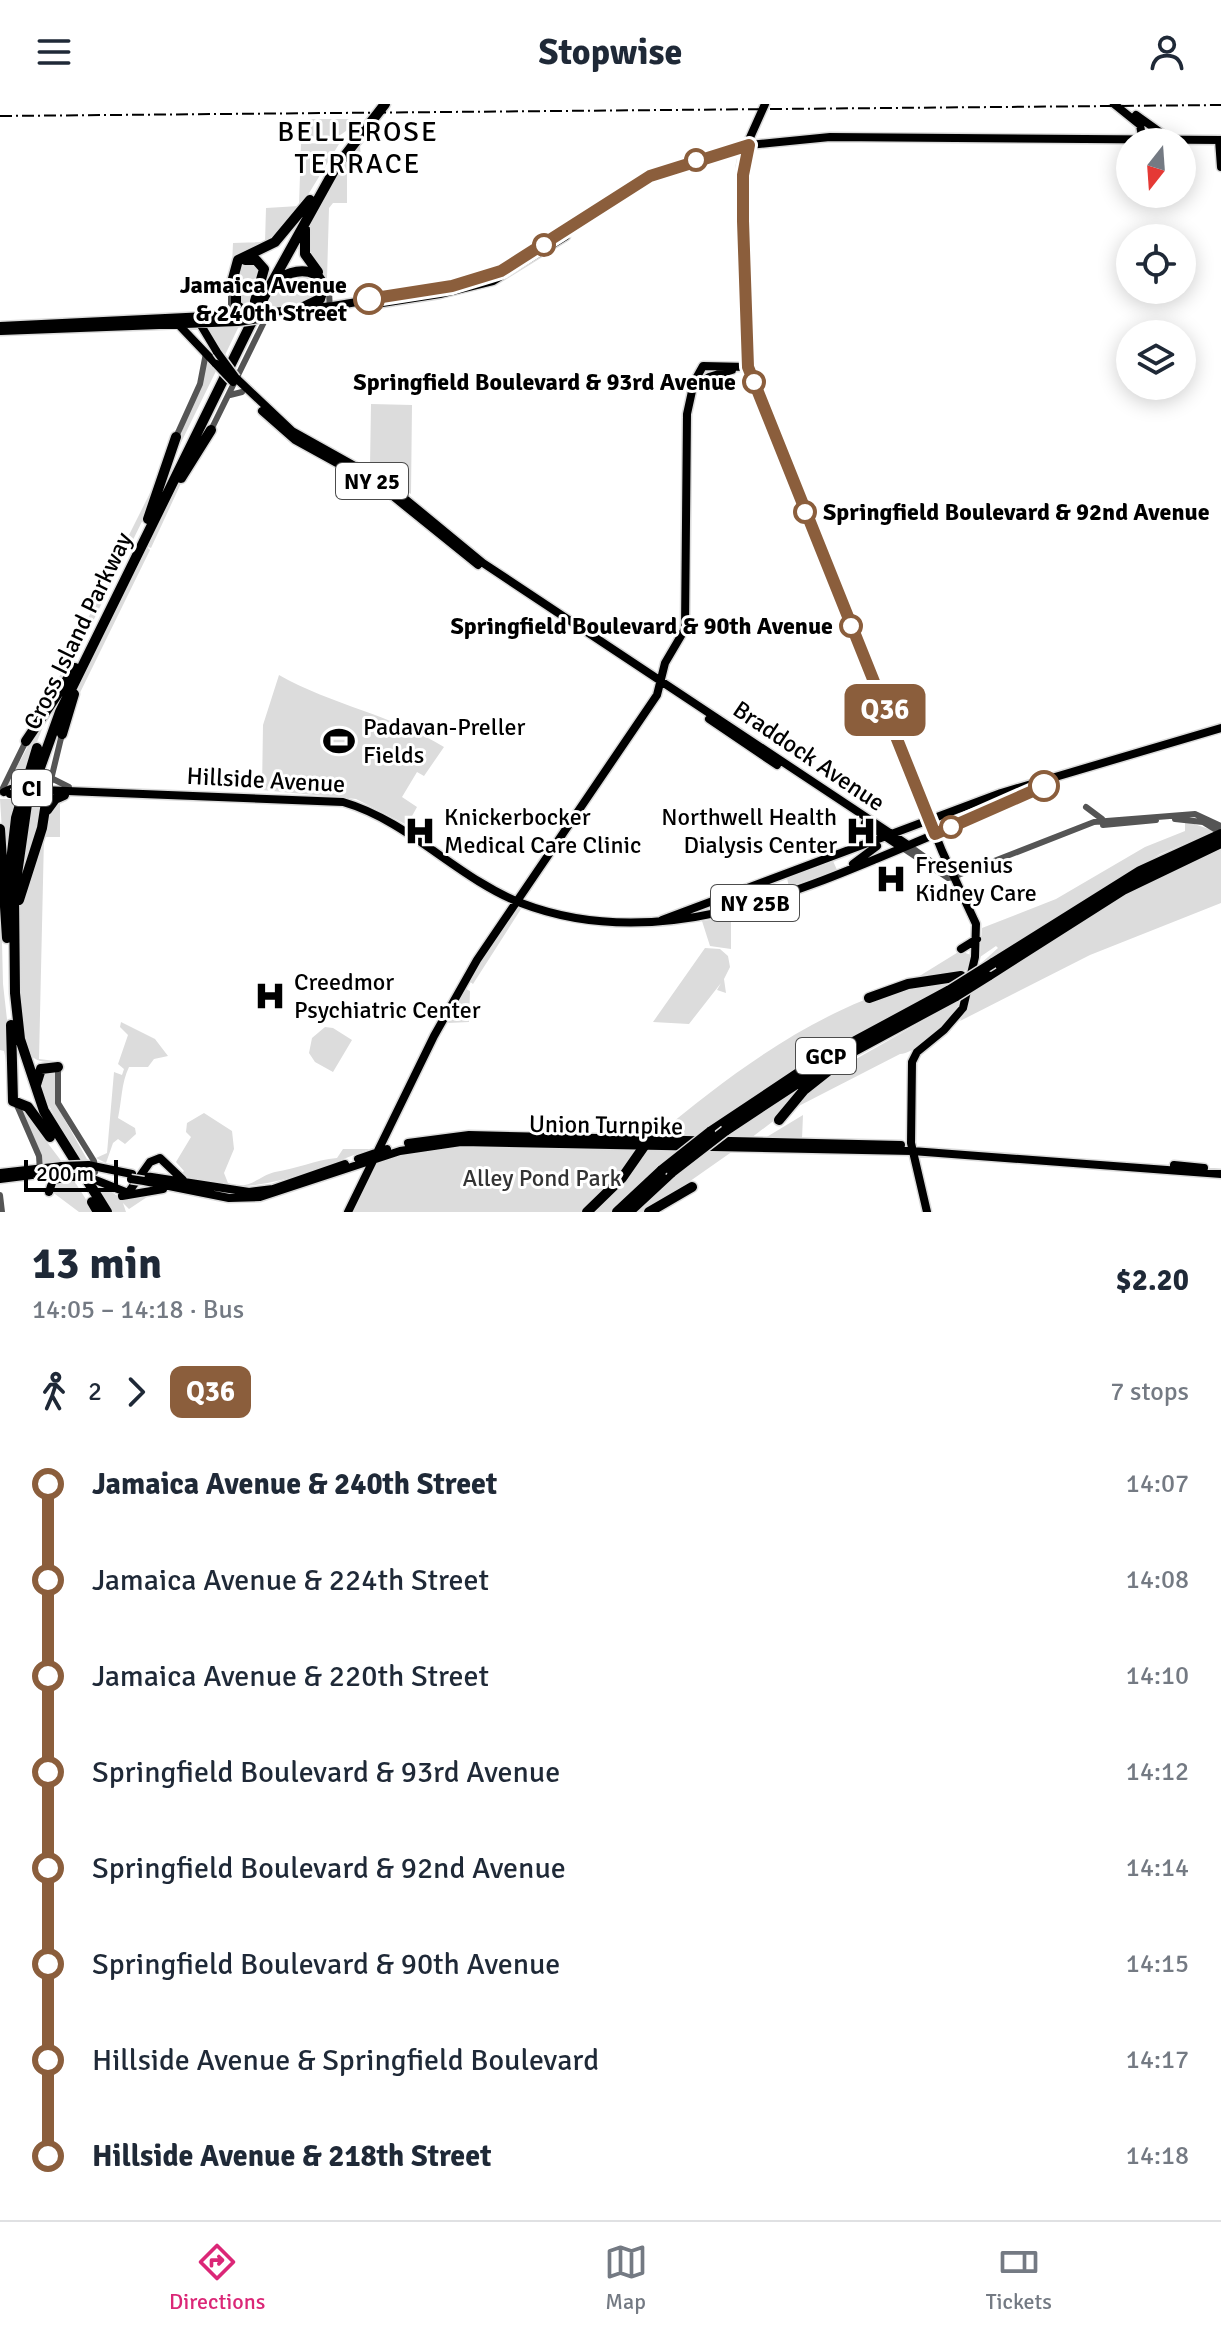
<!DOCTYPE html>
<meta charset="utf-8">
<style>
body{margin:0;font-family:Signika,sans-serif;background:#f2f2f3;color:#1f2937;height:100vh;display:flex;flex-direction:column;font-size:30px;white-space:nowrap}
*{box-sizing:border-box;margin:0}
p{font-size:26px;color:#747a83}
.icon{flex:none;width:44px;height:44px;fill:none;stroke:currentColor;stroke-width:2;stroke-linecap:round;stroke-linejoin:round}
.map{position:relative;height:1108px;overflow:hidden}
.panel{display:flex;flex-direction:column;background:#fff;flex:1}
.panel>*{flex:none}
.badge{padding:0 16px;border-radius:12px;font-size:28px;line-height:52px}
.needle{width:52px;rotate:197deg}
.tools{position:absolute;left:1116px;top:24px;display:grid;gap:16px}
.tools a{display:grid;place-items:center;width:80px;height:80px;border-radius:50%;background:#fff;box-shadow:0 4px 20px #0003;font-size:40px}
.scale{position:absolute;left:24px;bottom:20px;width:94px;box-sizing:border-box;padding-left:8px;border:4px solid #000;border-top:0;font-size:22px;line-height:28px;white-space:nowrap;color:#000;-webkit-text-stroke:6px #fff;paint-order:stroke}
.map>.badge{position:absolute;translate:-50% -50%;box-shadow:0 0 0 4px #fff}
.legs{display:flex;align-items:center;gap:12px;height:88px;padding:0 32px;font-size:26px}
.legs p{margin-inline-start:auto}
.overview{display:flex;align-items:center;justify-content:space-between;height:136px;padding:0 32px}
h1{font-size:44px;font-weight:700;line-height:60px}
ul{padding:0 32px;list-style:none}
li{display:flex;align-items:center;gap:28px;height:96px;font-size:30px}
li i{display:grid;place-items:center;width:12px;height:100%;margin:0 10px;background:currentColor}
li i::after{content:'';width:20px;height:20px;margin:-10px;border:6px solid;border-radius:50%;background:#fff}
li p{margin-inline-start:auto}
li:first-child i{background:linear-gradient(#0000 50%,currentColor 0)}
li:last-child i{background:linear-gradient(currentColor 50%,#0000 0)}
header{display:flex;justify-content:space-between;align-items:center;height:104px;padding:0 32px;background:#fff;font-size:36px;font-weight:700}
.tabs{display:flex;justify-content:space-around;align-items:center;height:112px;border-top:2px solid #e0e1e3;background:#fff;font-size:22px;color:#747a83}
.tabs a{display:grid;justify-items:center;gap:4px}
.tabs .current{color:#db2777}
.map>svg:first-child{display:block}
.green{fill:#dcdcdc}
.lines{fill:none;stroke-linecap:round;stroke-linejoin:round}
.major-casing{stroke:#dbdbdb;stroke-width:11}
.highway-casing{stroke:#dbdbdb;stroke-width:13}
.minor{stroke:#555;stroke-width:6}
.major{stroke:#000;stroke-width:8}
.highway{stroke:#000;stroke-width:10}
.rail{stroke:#000;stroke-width:2;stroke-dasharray:12 4 2 4;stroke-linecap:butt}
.major-bridge-casing{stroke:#dbdbdb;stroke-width:11;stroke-linecap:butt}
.highway-bridge-casing{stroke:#dbdbdb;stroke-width:13;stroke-linecap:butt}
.major-bridge{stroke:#000;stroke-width:8}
.highway-bridge{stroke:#000;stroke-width:10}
.line-1-casing{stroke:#fff;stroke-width:18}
.line-1{stroke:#8b5e3c;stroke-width:12}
.stop-1-dot{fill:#fff;stroke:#8b5e3c;stroke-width:4}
.labels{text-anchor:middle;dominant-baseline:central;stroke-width:6;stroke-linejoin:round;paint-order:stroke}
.shield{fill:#fff;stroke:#4c4c4c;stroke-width:2}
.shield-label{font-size:22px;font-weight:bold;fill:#000}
.stop-label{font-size:24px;font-weight:bold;fill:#000;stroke:#fff;text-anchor:end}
.street-label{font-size:24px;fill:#000;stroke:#fff}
.poi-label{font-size:24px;fill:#000;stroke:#fff;text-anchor:start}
.park-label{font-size:24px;fill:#333;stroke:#fff}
.quarter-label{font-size:28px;letter-spacing:2px;fill:#000;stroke:#fff}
</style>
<header><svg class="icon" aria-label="menu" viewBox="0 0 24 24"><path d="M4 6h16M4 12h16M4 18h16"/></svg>Stopwise<svg class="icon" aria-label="person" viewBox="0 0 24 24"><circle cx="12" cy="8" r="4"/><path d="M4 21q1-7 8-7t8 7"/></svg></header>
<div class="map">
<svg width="1221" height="1108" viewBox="0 0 1221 1108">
<rect width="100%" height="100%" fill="#fff"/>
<path class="green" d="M302,15H359C335,39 335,34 301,34Z
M301,39L339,40L292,117L281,129L232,162L233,139L265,138L266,104L299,102Z
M355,40L360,41L361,57L347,58V99H333L329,104L327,175L306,149V123Z
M250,156L261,167L247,205L240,202L238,167Z
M314,171L321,190L305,201L261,204L282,173Z
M239,222L225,251L207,224L208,223Z
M207,258L216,267L169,363Z
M371,300L412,301L411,390L370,362Z
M167,355L159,383L66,572L43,606L127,435L133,436L128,433Z
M189,362L151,444L146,442L150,446L72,605L83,570L172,388Z
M279,571C332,601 392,611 444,643L424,672L417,668L402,693L417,703L407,721L356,695L262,686L263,621Z
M54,594L20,682L7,681Z
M0,695H18L5,775Z
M32,695H45L44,706L19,784Z
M60,696V733H44L39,955L55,957C47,959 35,958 29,949C15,924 16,813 23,784C29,756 39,716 60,696Z
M1185,717L1215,727L1160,750L978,862L998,844L996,842L980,853L982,824L1056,795L1145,743L1185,727Z
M1221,744V799L1090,851L960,917L973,887L1151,775Z
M0,755L3,880L10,942L8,965L4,947L0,946Z
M833,757L837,766L789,783L787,774Z
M517,802L521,805L473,880L469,877Z
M731,813V845L710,842L702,817Z
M705,844L720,845L728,852L730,863L724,875L726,889L717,886L721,879L689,920L653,918Z
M960,847L971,851L968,866L913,876Z
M959,876L775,978L695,1035L657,1031C731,970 810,910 904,882C921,877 941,878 959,876Z
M464,884L470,887L469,918L448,919Z
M961,895C955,914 918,949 900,950L789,1007L821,975Z
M121,918L155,935L168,952L154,955L148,963H129C121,980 122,996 118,1014L135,1024L136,1030L125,1040L118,1035L113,1039L106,1059L96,1054L107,1049L114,968L122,971L124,965L118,960L128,931L120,923Z
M325,923L333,924L352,936L333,968L315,958L309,949L312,934Z
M56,966L57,1002L88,1057H78L42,988L41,969Z
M819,970L776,1015L751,1034L725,1033Z
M19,1001L62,1058L42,1060Z
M204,1009L232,1027L234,1045L224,1069L228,1079C248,1088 260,1071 275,1068C296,1065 315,1056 337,1054L343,1045H370C309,1067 245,1100 180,1071L184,1067L176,1058L191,1033L186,1028L187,1019Z
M803,1011L802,1035L765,1034Z
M447,1040L733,1047L646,1108H352L379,1054Z
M73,1075L94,1108H79L51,1087L54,1078Z
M92,1075L119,1093H147L129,1105L123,1099L126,1108H111Z"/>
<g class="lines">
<defs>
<path id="major" d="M765,0L744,47L741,62L748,263L942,747L976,820L975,853L963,904L944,926L917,948L912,958L911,1039L927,1108
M1114,0L1140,21L1143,38
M1136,11L1171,36
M1219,36L1221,63
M363,202L440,190L493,177L566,132
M262,209L333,202L452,182L487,172L530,150L650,72L749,41L830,33L1221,36
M199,218L217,248
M177,219L216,260
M0,222L248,210
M1,227L238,218
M236,274L292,327L387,380L483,459L908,741
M694,283L709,273L732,266
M262,307L295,336L384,385L478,461
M709,615L777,661
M42,686L343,698C409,717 457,774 521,799C662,853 804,785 933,731C972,714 1021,701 1053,675
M4,688L11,685
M865,719L901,743
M853,760L877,742
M662,816L1001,689L1221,624
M961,845L977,835
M408,1039L469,1031L901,1041
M358,1055L387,1045
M88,1061L132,1070
M1174,1061L1204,1064
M0,1069L62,1062
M145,1072L249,1088L273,1085L345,1060
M88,1073L128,1089L150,1058L160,1054L183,1076
M0,1075L64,1067
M144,1077L229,1094L260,1093L400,1047L461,1038L912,1047L1221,1070
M49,1088L53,1076L72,1073
M122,1092L163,1085
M348,1108L434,932L477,856L657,591L665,559L685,525L687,310L694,278L703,262L748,263"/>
<path id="highway" d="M305,125V150L318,168
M245,156H256L264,165L255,197
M236,176V201L248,210
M275,179C292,160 333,163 320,195L295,207
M231,182L238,156L275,138L310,96
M181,374L211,326
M148,415L176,333
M62,630L74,590
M26,637L75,564
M47,706L55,695L64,691
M0,725L7,834
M7,792L16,714L37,644
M19,796L42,724L47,692
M993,859L1140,767L1221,730
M988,872L1123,786L1221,739
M869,894L908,880L961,872
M11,921L13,997L28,1003L50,1033
M36,981L41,965L58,963
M779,1016L804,986L828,967
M725,1027L813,969L956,892
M710,1028L809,962L950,886
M92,1098L98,1108
M107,1108L44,1007L20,935L15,889L14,791L27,700L60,608L264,193L336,63L385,0
M587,1108L622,1074L645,1041
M617,1108L662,1066
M629,1108L672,1068
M649,1108L692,1083"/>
</defs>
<use href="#major" class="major-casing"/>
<use href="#highway" class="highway-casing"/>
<path class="minor" d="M231,182V214
M329,187L330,208
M230,291L242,288
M211,326L266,214
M176,333L200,280L206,249
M49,673L69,683V687
M1,688L26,637
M48,688L62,630
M1086,703L1102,715
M1175,715L1203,718L1221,729
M1103,721L1156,716
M908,741L953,773
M901,743L948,774L953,773
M953,773L1094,718L1195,710L1221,722
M58,962V999L94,1057L95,1068
M16,999L39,1052L40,1067
M0,1091L2,1108"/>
<use href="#major" class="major"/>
<use href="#highway" class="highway"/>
<path class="rail" d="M0,12L1221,1"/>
<defs>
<path id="major-bridge" d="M248,210L262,209
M238,218L259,215
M217,248L236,274
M216,260L233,278
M10,690L42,692
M62,1062L88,1061
M72,1073H88
M131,1075L144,1077"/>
<path id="highway-bridge" d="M950,886L993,859
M956,892L988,872
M662,1066L710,1028
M672,1068L725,1027"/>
</defs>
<use href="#major-bridge" class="major-bridge-casing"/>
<use href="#highway-bridge" class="highway-bridge-casing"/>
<use href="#major-bridge" class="major-bridge"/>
<use href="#highway-bridge" class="highway-bridge"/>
</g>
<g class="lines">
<defs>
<path id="line-1" d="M369,195L452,182L501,167L650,72L749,41L743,71V117L748,263L935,730L1044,682"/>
</defs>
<use href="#line-1" class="line-1-casing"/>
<use href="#line-1" class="line-1"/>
</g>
<defs>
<symbol id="stadium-bare" viewBox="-9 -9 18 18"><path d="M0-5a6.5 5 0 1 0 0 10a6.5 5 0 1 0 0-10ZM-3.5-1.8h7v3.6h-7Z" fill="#000" stroke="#fff" stroke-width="2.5" paint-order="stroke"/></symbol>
<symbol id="hospital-bare" viewBox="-9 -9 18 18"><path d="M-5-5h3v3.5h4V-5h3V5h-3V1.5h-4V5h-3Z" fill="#000" stroke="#fff" stroke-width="2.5" paint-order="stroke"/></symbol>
</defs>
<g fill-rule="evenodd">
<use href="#stadium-bare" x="317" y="615" width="44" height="44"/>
<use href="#hospital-bare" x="398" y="705" width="44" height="44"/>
<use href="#hospital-bare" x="839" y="705" width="44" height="44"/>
<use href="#hospital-bare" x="869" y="753" width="44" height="44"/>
<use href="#hospital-bare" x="248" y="870" width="44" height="44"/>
</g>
<g class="stop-1-dot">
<circle cx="696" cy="56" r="10"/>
<circle cx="544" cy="141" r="10"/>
<circle cx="369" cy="195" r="14"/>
<circle cx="754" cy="278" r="10"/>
<circle cx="805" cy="408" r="10"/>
<circle cx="851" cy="522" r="10"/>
<circle cx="1044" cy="682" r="14"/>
<circle cx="951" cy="723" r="10"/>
</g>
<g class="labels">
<g class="shield">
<rect x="336" y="359" width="72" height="36" rx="6"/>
<rect x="12" y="666" width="40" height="36" rx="6"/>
<rect x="711" y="781" width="88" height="36" rx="6"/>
<rect x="796" y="934" width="60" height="36" rx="6"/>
</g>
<g class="shield-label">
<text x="372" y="377">NY 25</text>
<text x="32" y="684">CI</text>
<text x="755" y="799">NY 25B</text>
<text x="826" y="952">GCP</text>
</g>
<g class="stop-label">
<text x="347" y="181">Jamaica Avenue<tspan x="347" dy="28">&amp; 240th Street</tspan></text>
<text x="736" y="278">Springfield Boulevard &amp; 93rd Avenue</text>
<text x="823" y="408" text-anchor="start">Springfield Boulevard &amp; 92nd Avenue</text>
<text x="833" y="522">Springfield Boulevard &amp; 90th Avenue</text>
</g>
<g class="street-label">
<text transform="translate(78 527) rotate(-64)">Cross Island Parkway</text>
<text transform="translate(809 652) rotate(34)">Braddock Avenue</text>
<text transform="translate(266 676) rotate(3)">Hillside Avenue</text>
<text transform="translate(606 1021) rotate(1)">Union Turnpike</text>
</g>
<g class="poi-label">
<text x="363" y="623">Padavan-Preller<tspan x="363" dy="28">Fields</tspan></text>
<text x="444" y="713">Knickerbocker<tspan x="444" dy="28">Medical Care Clinic</tspan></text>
<text x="837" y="713" text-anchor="end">Northwell Health<tspan x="837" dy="28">Dialysis Center</tspan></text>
<text x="915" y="761">Fresenius<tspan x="915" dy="28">Kidney Care</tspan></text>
<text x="294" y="878">Creedmor<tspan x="294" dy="28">Psychiatric Center</tspan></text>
</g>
<g class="park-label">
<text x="542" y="1074">Alley Pond Park</text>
</g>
<g class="quarter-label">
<text x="358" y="28">BELLEROSE<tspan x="358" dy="32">TERRACE</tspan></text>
</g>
</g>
</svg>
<div class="tools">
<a><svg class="needle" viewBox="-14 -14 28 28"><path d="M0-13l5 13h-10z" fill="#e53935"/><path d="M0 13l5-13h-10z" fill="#747a83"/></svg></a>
<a><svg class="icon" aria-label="locate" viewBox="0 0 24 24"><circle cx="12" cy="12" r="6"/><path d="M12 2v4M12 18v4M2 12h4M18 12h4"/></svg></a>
<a><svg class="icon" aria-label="layers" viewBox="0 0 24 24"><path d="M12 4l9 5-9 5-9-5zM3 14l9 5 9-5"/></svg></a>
</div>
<div class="scale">200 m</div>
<b class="badge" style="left:885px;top:606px;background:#8b5e3c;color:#fff">Q36</b>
</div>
<section class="panel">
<div class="overview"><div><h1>13 min</h1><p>14:05 – 14:18 · Bus</p></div><b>$2.20</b></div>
<div class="legs"><svg class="icon" aria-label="walk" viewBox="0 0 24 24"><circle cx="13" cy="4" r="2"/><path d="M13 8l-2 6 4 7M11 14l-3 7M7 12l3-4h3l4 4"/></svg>2<svg class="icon" aria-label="forward" viewBox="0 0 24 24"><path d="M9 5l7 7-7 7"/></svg><b class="badge" style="background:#8b5e3c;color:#fff">Q36</b><p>7 stops</p></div>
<ul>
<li><i style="color:#8b5e3c"></i><b>Jamaica Avenue &amp; 240th Street</b><p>14:07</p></li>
<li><i style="color:#8b5e3c"></i><span>Jamaica Avenue &amp; 224th Street</span><p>14:08</p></li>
<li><i style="color:#8b5e3c"></i><span>Jamaica Avenue &amp; 220th Street</span><p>14:10</p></li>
<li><i style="color:#8b5e3c"></i><span>Springfield Boulevard &amp; 93rd Avenue</span><p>14:12</p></li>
<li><i style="color:#8b5e3c"></i><span>Springfield Boulevard &amp; 92nd Avenue</span><p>14:14</p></li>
<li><i style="color:#8b5e3c"></i><span>Springfield Boulevard &amp; 90th Avenue</span><p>14:15</p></li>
<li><i style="color:#8b5e3c"></i><span>Hillside Avenue &amp; Springfield Boulevard</span><p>14:17</p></li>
<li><i style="color:#8b5e3c"></i><b>Hillside Avenue &amp; 218th Street</b><p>14:18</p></li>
</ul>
</section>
<nav class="tabs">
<a class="current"><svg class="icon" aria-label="directions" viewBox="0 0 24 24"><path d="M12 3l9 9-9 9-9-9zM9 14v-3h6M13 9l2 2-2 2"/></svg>Directions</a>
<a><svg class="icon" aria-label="map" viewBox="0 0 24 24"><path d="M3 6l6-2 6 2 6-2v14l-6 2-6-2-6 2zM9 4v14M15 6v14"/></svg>Map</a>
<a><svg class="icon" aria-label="tickets" viewBox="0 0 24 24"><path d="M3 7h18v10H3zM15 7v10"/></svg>Tickets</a>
</nav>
